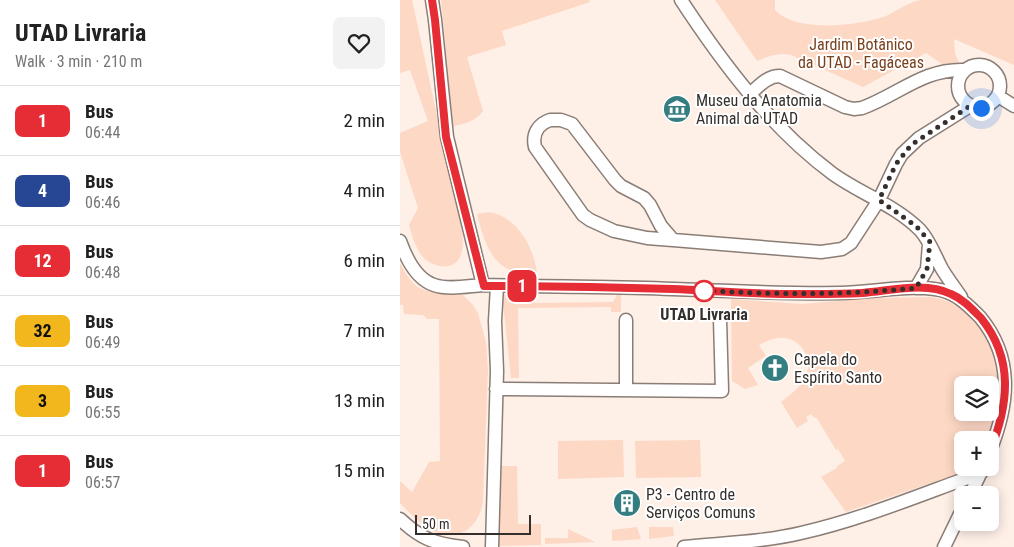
<!DOCTYPE html>
<meta charset="utf-8">
<style>
body{margin:0;font-family:"Roboto Condensed",sans-serif;background:#f2f2f2;color:#222;height:100vh;display:flex;flex-direction:column;font-size:19px;white-space:nowrap}
*{box-sizing:border-box;margin:0}
p{font-size:16px;color:#767676}
.icon{flex:none;width:28px;height:28px;fill:none;stroke:currentColor;stroke-width:2;stroke-linecap:round;stroke-linejoin:round}
.map{position:relative;flex:1;overflow:hidden}
.drawer{display:flex;flex-direction:column;background:#fff;width:400px}
.drawer>*{flex:none}
.badge{padding:0 10px;border-radius:8px;font-size:18px;line-height:32px}
.tools{position:absolute;left:554px;top:376px;display:grid;gap:10px}
.tools a{display:grid;place-items:center;width:45px;height:45px;border-radius:8px;background:#fff;box-shadow:0 2px 12px #0003;font-size:25px}
.scale{position:absolute;left:15px;bottom:12px;width:116px;box-sizing:border-box;padding-left:5px;border:2px solid #342f2c;border-top:0;font-size:14px;line-height:18px;white-space:nowrap;color:#342f2c;-webkit-text-stroke:4px #fff;paint-order:stroke}
.you{position:absolute;width:25px;height:25px;margin:-12px;border:4px solid #fff;border-radius:50%;background:#1a73e8;box-shadow:0 0 0 8px #1a73e833}
.map>.badge{position:absolute;translate:-50% -50%;box-shadow:0 0 0 2px #fff}
.round{display:grid;place-items:center;flex:none;width:52px;height:52px;border-radius:8px;background:#f2f2f2}
.headline{display:flex;align-items:center;justify-content:space-between;height:85px;padding:0 15px}
h1{font-size:24px;font-weight:700;line-height:38px}
ul{padding:0;list-style:none}
li{display:flex;align-items:center;gap:15px;height:70px;padding:0 15px;border-top:1px solid #e0e0e0}
li div{flex:1}
li b{display:block;font-size:19px}
li em{font-style:normal}
li .badge{min-width:55px;font-weight:700;text-align:center}
main{display:flex;flex:1;min-height:0}
.map>svg:first-child{display:block}
.green{fill:#fdd8c5;fill-rule:evenodd}
.lines{fill:none;stroke-linecap:round;stroke-linejoin:round}
.street-casing{stroke:#8a7d76;stroke-width:15}
.street{stroke:#fff;stroke-width:12}
.line-casing{stroke:#fff;stroke-width:11}
.line{stroke:#e62c34;stroke-width:8}
.walk{stroke:#342f2c;stroke-width:5;stroke-dasharray:0 9}
.stop-dot{fill:#fff;stroke:#e62c34;stroke-width:2.5}
.labels{text-anchor:middle;dominant-baseline:central;stroke-width:4;stroke-linejoin:round;paint-order:stroke}
.park-label{font-size:16px;fill:#79401e;stroke:#fff}
.poi-label{font-size:16px;fill:#342f2c;stroke:#fff;text-anchor:start}
.stop-label{font-size:16px;font-weight:bold;fill:#342f2c;stroke:#fff}
</style>
<main>
<section class="drawer">
<div class="headline"><div><h1>UTAD Livraria</h1><p>Walk · 3 min · 210 m</p></div><a class="round"><svg class="icon" aria-label="heart" viewBox="0 0 24 24"><path d="M12 20l-8-8c-3-5 5-10 8-4 3-6 11-1 8 4z"/></svg></a></div>
<ul>
<li><span class="badge" style="background:#e62c34;color:#fff">1</span><div><b>Bus</b><p>06:44</p></div><em>2 min</em></li>
<li><span class="badge" style="background:#274794;color:#fff">4</span><div><b>Bus</b><p>06:46</p></div><em>4 min</em></li>
<li><span class="badge" style="background:#e62c34;color:#fff">12</span><div><b>Bus</b><p>06:48</p></div><em>6 min</em></li>
<li><span class="badge" style="background:#f1b71d;color:#111">32</span><div><b>Bus</b><p>06:49</p></div><em>7 min</em></li>
<li><span class="badge" style="background:#f1b71d;color:#111">3</span><div><b>Bus</b><p>06:55</p></div><em>13 min</em></li>
<li><span class="badge" style="background:#e62c34;color:#fff">1</span><div><b>Bus</b><p>06:57</p></div><em>15 min</em></li>
</ul>
</section>
<div class="map">
<svg width="614" height="547" viewBox="0 0 614 547">
<rect width="100%" height="100%" fill="#feefe7"/>
<path class="green" d="M0,0H12L61,226C63,236 64,248 60,257C53,272 32,267 23,257C15,248 12,235 9,225L18,208L0,152V133L28,121L10,70L0,73Z
M41,0H189L190,2L102,31L106,45L67,57L83,111C76,121 65,124 53,126Z
M315,0H375V10C396,33 459,26 486,16C497,11 510,1 521,0C552,0 584,0 614,0V65L554,39L555,53L559,63L542,64L526,53L463,87L391,55C378,52 369,56 357,61Z
M89,212C117,216 134,248 137,273C95,277 86,249 77,214Z
M0,263C17,296 26,292 60,292L73,305L78,313L86,342L88,370L83,501C79,530 55,544 29,529C18,522 9,512 0,503V481L12,492L29,462L40,461L39,319H27L23,315L4,314L3,305H0Z
M218,293H221V312H211V307L118,308L119,378H111L102,294H127L135,303L213,302Z
M531,297C570,302 597,343 601,380C603,401 594,421 588,440H562V468H575L446,512L421,477L437,468V466L445,461L438,449L436,450L416,417L414,418L411,414L406,417L408,421L397,428L381,402C391,394 403,386 407,373C413,355 397,335 378,338C371,339 365,342 359,345L366,356L348,368L358,385L345,389L332,381L331,299L402,304L472,298ZM562,385H590V412H562Z
M223,440L224,477L158,479V441Z
M300,440L301,477L236,478L235,441Z
M100,466H117L118,524H141V545L99,546Z
M237,527L241,539L212,541V530Z
M249,527H273L274,536L249,539Z
M168,529L195,542L145,544V538H168Z"/>
<g class="lines">
<defs>
<path id="street" d="M32,0L35,20L47,137L83,285
M281,0C323,64 371,128 433,174C461,194 495,205 520,230C530,241 535,256 542,269C548,279 555,288 561,297
M558 86a21 21 0 1 1 42 0a21 21 0 1 1-42 0Z
M350,94C359,86 367,76 380,76L445,107L454,109L462,108C498,95 524,68 565,70
M598,96L614,106
M150,120H161L172,124L215,180L221,186L244,198L250,205L261,226L273,240L247,238L214,231L190,220L183,215L135,147C132,134 138,124 150,120Z
M273,240L421,252L442,249L451,243L479,200L496,164L502,154L519,138L570,106
M0,241C6,258 16,279 34,285C48,290 68,286 83,285C100,285 116,286 133,286C180,287 227,287 273,289C329,291 385,294 441,293C472,293 519,282 547,292C560,297 570,307 580,317C614,358 609,404 590,451
M516,288L527,269L529,244
M226,320V390
M96,389L322,391L320,319
M570,495L582,470
M0,519C21,539 35,544 63,547
M92,547L97,371L95,321L97,286
M284,547C323,543 363,542 401,533C463,519 522,494 581,473
M544,547L562,510"/>
</defs>
<use href="#street" class="street-casing"/>
<use href="#street" class="street"/>
</g>
<g class="lines">
<defs>
<path id="line" d="M32,0L35,20L46,137L84,286C147,286 210,287 273,289C318,291 363,295 409,294C426,294 444,294 462,293C490,291 525,281 551,294C563,299 572,309 581,318C614,359 609,404 590,451"/>
</defs>
<use href="#line" class="line-casing"/>
<use href="#line" class="line"/>
<path class="walk" d="M304,291L300,290C372,295 444,295 516,288L527,269L530,242L516,226L479,200L496,164L511,145L570,106L581,108"/>
</g>
<defs>
<symbol id="museum-disc" viewBox="-11 -11 22 22"><circle r="9.5" fill="#347d80" stroke="#fff"/><path d="M0-6L6-3V-2H-6V-3ZM-5-1h2V3h-2ZM-1-1h2V3h-2ZM3-1h2V3H3ZM-6 4H6V6H-6Z" fill="#fff"/></symbol>
<symbol id="church-disc" viewBox="-11 -11 22 22"><circle r="9.5" fill="#347d80" stroke="#fff"/><path d="M-1.2-6h2.4v3.5h3.3v2.4h-3.3V6h-2.4V-.1h-3.3v-2.4h3.3Z" fill="#fff"/></symbol>
<symbol id="building-disc" viewBox="-11 -11 22 22"><circle r="9.5" fill="#347d80" stroke="#fff"/><path d="M-4-6H4V6H1V3H-1V6H-4ZM-2.5-4.3h1.7v1.8h-1.7ZM.8-4.3h1.7v1.8H.8ZM-2.5-1h1.7V.8h-1.7ZM.8-1h1.7V.8H.8Z" fill="#fff"/></symbol>
</defs>
<g fill-rule="evenodd">
<use href="#museum-disc" x="261" y="93" width="32" height="32"/>
<use href="#church-disc" x="359" y="352" width="32" height="32"/>
<use href="#building-disc" x="211" y="487" width="32" height="32"/>
</g>
<circle class="stop-dot" cx="304" cy="291" r="10"/>
<g class="labels">
<g class="park-label">
<text x="461" y="44">Jardim Botânico<tspan x="461" dy="18">da UTAD - Fagáceas</tspan></text>
</g>
<g class="poi-label">
<text x="296" y="100">Museu da Anatomia<tspan x="296" dy="18">Animal da UTAD</tspan></text>
<text x="394" y="359">Capela do<tspan x="394" dy="18">Espírito Santo</tspan></text>
<text x="246" y="494">P3 - Centro de<tspan x="246" dy="18">Serviços Comuns</tspan></text>
</g>
<g class="stop-label">
<text x="304" y="314">UTAD Livraria</text>
</g>
</g>
</svg>
<div class="tools">
<a><svg class="icon" aria-label="layers" viewBox="0 0 24 24"><path d="M12 4l9 5-9 5-9-5zM3 14l9 5 9-5"/></svg></a>
<a>+</a>
<a>−</a>
</div>
<div class="scale">50 m</div>
<div class="you" style="left:581px;top:108px"></div>
<b class="badge" style="left:122px;top:286px;background:#e62c34;color:#fff">1</b>
</div>
</main>
